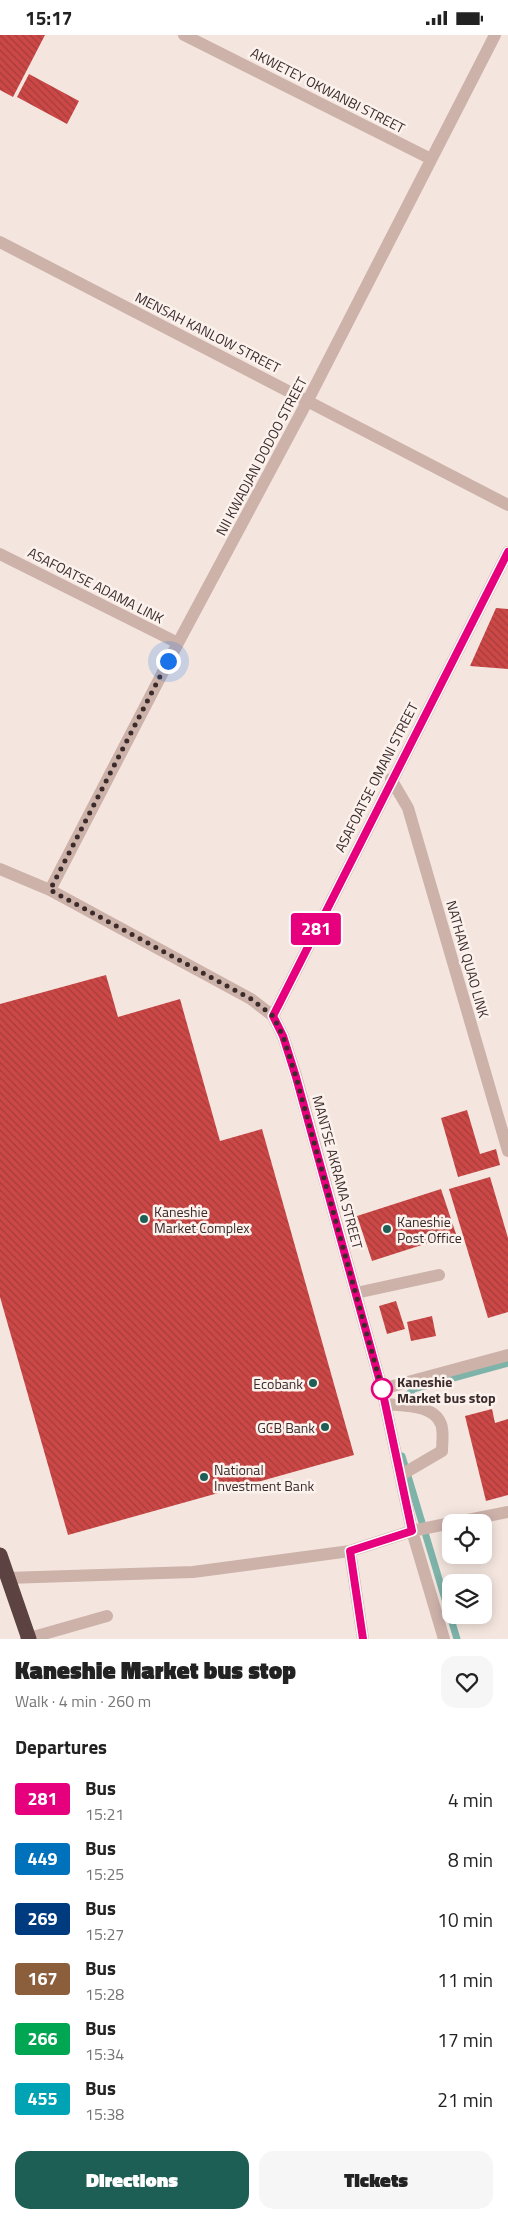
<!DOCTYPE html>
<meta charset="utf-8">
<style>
body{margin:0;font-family:"Titillium Web",sans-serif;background:#f6f6f6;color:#222;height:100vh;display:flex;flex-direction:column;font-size:19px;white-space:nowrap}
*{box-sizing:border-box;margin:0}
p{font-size:16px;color:#767676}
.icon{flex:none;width:28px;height:28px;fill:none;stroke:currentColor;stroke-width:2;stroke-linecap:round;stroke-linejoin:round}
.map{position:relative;height:1604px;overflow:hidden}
.drawer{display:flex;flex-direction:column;background:#fff;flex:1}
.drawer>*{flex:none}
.badge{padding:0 10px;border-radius:4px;font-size:18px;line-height:32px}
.controls{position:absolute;left:442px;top:1479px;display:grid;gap:10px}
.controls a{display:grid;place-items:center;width:50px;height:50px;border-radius:10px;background:#fff;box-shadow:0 2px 12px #0003;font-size:25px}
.you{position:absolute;width:25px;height:25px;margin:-12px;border:4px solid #fff;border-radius:50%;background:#1a73e8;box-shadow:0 0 0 8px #1a73e833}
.map>.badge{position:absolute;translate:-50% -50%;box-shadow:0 0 0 2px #fff}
h2{padding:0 15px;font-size:19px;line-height:45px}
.round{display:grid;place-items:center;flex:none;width:52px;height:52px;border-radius:15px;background:#f6f6f6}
.overview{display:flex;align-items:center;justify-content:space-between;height:85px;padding:0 15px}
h1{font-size:24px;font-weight:800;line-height:38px}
.primary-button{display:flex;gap:10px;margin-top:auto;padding:10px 15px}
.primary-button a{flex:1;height:58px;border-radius:15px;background:#1d5f54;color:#fff;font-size:20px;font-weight:800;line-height:58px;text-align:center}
.primary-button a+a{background:#f6f6f6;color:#222}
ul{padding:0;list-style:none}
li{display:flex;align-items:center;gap:15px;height:60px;padding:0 15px}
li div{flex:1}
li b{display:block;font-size:19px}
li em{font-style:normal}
li .badge{min-width:55px;font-weight:700;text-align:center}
.status{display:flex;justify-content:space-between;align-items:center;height:35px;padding:0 25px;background:#fff;direction:ltr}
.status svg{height:14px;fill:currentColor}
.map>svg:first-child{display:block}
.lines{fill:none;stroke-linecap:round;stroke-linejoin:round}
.stream{stroke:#7db3a9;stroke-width:7}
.building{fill:url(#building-back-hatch)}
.minor{stroke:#cdb2aa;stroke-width:12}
.highway{stroke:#5c4341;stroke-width:15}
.line-casing{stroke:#fff;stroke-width:11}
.line{stroke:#e6007e;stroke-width:8}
.walk{stroke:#3b2b2a;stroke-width:5;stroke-dasharray:0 9}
.poi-dot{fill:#1d5f54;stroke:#fbf1ed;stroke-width:2}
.stop-dot{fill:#fff;stroke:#e6007e;stroke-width:2.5}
.labels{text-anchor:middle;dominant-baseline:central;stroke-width:5;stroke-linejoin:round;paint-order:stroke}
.street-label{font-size:14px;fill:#3b2b2a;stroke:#fbf1ed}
.poi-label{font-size:14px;fill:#3b2b2a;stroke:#fbf1ed;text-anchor:start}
.stop-label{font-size:14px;font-weight:bold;fill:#3b2b2a;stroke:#fbf1ed;text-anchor:start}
</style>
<div class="status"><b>15:17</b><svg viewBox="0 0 49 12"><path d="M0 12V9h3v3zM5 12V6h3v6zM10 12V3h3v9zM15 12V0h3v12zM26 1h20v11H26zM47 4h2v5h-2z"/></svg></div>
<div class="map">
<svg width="508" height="1604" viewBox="0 0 508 1604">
<defs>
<pattern id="building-back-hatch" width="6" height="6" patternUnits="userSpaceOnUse" patternTransform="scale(1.25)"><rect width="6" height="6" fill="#cb4847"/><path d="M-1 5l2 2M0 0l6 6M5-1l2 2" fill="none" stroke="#a63c3b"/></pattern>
</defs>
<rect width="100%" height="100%" fill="#f4e6df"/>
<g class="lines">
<path class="stream" d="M396,1370L414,1354L508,1328
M402,1421L457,1604"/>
</g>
<path class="building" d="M0,0H45L13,62L0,55Z
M29,39L79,66L67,89L17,62Z
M496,573L508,574V634L470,631Z
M106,940L118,982L180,964L220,1106L262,1094L354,1420L68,1500L0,1262V969Z
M467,1075L480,1119L496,1114L500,1130L458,1142L441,1083Z
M490,1142L508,1203V1277L488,1283L449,1154Z
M441,1154L456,1199L372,1226L357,1181Z
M396,1266L405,1294L387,1299L379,1271Z
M432,1281L436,1301L411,1306L407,1287Z
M492,1374L495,1388L508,1384V1460L486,1466L465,1381Z"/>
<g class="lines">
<path class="minor" d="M184,0L431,124
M0,207L508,470
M0,519L178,608
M391,744L408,773L508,1116
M0,834L50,855L251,964L273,981L283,1001L296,1041L382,1354L412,1496L444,1604
M50,855L178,608L308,365L495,0
M273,981L508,517
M356,1258L439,1240
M382,1354L508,1320
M385,1369C403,1371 433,1369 441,1389C444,1396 442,1408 442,1416L401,1440
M453,1488L508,1477
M350,1516L363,1604
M7,1543L193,1537L350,1516L412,1496L451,1488
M26,1604L107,1581"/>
<path class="highway" d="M0,1520L29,1604"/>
</g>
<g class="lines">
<defs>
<path id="line" d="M363,1604L350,1516L412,1496L382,1354L296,1042L283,1001L273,981L508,517"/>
</defs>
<use href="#line" class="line-casing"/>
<use href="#line" class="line"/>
<path class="walk" d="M168,626L50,855L251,964L273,981L283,1001L296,1042L382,1354"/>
</g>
<g class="poi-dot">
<circle cx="144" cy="1184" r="5"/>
<circle cx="387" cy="1194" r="5"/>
<circle cx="313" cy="1348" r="5"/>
<circle cx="325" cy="1392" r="5"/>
<circle cx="204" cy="1442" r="5"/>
</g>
<circle class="stop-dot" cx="382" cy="1354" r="10"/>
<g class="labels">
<g class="street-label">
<text transform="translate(328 55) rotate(27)">AKWETEY OKWANBI STREET</text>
<text transform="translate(208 297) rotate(27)">MENSAH KANLOW STREET</text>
<text transform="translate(261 421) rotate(-62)">NII KWADJAN DODOO STREET</text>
<text transform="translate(96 550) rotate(27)">ASAFOATSE ADAMA LINK</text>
<text transform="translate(376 742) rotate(-63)">ASAFOATSE OMANI STREET</text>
<text transform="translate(468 924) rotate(74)">NATHAN QUAO LINK</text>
<text transform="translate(338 1137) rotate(75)">MANTSE AKRAMA STREET</text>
</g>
<g class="poi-label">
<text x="154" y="1176">Kaneshie<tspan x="154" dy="16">Market Complex</tspan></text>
<text x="397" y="1186">Kaneshie<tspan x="397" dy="16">Post Office</tspan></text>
<text x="303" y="1348" text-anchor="end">Ecobank</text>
<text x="315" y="1392" text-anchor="end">GCB Bank</text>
<text x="214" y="1434">National<tspan x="214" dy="16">Investment Bank</tspan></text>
</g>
<g class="stop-label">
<text x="397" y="1346">Kaneshie<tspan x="397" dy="16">Market bus stop</tspan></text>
</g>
</g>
</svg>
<div class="controls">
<a><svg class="icon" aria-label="locate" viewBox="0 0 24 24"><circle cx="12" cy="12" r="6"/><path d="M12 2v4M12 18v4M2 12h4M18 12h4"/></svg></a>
<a><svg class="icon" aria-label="layers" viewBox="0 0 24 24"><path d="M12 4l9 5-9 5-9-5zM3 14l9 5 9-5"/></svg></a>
</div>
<div class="you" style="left:168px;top:626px"></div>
<b class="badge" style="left:316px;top:894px;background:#e6007e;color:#fff">281</b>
</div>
<section class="drawer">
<div class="overview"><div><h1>Kaneshie Market bus stop</h1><p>Walk · 4 min · 260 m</p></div><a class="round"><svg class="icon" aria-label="heart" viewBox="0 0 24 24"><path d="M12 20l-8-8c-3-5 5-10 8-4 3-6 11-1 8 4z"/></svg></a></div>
<h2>Departures</h2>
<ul>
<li><span class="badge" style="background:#e6007e;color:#fff">281</span><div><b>Bus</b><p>15:21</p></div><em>4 min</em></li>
<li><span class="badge" style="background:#0072bc;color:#fff">449</span><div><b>Bus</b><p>15:25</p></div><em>8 min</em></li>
<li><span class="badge" style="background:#003b80;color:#fff">269</span><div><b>Bus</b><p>15:27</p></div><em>10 min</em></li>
<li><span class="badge" style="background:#8b5e3c;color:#fff">167</span><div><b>Bus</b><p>15:28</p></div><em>11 min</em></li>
<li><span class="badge" style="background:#00a651;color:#fff">266</span><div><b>Bus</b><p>15:34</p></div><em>17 min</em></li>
<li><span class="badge" style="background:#00a3b4;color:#fff">455</span><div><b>Bus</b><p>15:38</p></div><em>21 min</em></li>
</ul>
<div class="primary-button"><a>Directions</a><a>Tickets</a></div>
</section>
